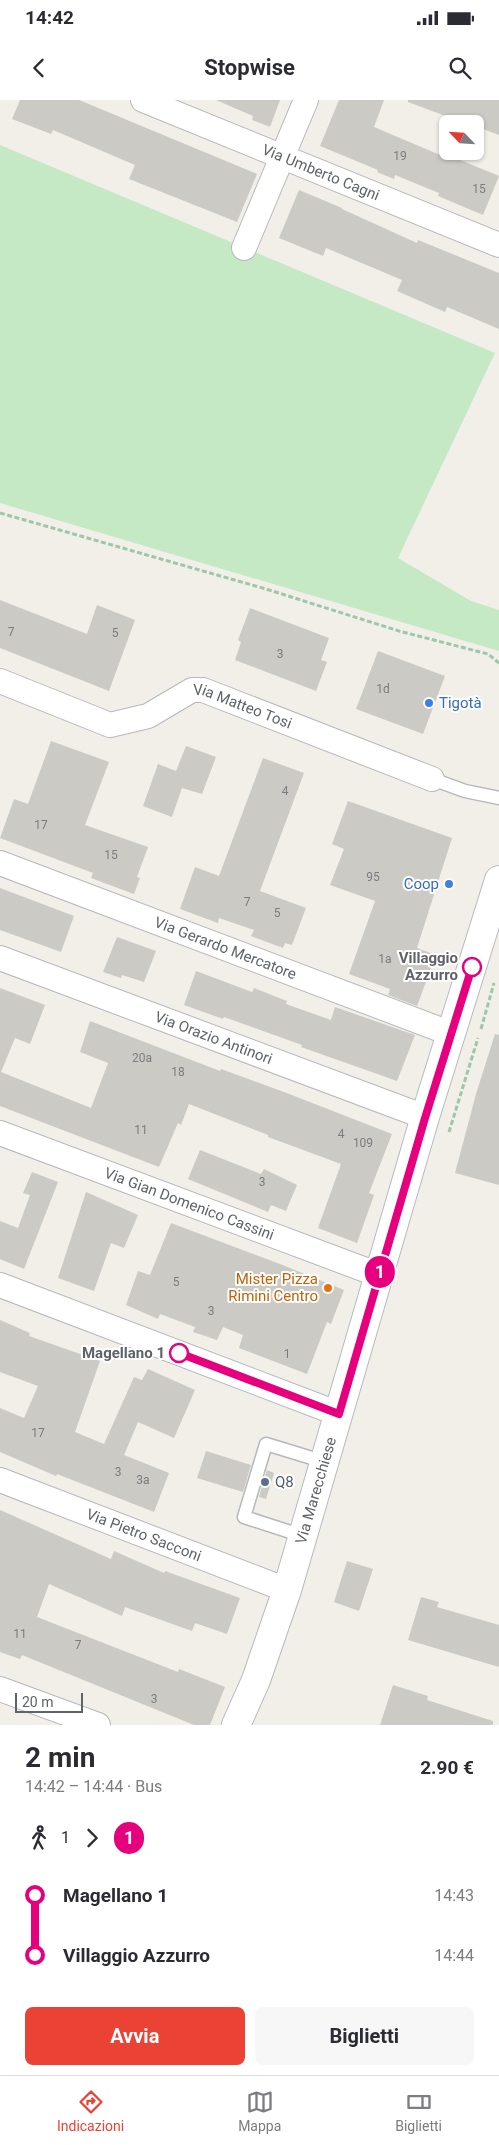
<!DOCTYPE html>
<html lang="it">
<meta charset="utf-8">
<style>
body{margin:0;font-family:Roboto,sans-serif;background:#f7f7f7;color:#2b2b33;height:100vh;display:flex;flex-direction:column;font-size:19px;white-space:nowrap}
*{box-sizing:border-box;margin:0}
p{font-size:16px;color:#7c7c81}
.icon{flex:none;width:28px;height:28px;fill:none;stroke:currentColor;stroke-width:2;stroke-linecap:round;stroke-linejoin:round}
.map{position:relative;height:1625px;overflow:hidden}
.details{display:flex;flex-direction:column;background:#fff;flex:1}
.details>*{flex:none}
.badge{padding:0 10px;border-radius:16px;font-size:18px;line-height:32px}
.needle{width:32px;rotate:295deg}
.fabs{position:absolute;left:439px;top:15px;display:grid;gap:10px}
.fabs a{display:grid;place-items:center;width:45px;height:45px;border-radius:8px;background:#fff;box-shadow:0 1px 4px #0004;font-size:25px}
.scale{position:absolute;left:15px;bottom:12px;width:68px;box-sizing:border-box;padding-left:5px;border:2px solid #5f6368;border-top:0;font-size:14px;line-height:18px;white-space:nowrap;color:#5f6368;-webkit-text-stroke:4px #fff;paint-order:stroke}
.map>.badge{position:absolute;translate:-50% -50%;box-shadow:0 0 0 2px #fff}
.legs{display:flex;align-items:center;gap:8px;height:55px;padding:0 25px;font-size:16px}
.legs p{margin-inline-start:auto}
.head{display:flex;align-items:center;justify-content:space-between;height:85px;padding:0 25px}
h1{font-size:28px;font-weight:700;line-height:38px}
.cta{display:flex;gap:10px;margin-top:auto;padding:10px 25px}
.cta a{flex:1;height:58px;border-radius:8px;background:#ea4335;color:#fff;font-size:20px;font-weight:700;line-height:58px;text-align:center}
.cta a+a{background:#f7f7f7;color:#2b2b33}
ul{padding:0 25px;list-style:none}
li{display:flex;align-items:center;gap:18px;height:60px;font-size:19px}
li i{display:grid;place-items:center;width:8px;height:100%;margin:0 6px;background:currentColor}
li i::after{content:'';width:12px;height:12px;margin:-6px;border:4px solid;border-radius:50%;background:#fff}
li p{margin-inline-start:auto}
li:first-child i{background:linear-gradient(#0000 50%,currentColor 0)}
li:last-child i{background:linear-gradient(currentColor 50%,#0000 0)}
.status{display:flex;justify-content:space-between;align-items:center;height:35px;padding:0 25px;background:#fff;direction:ltr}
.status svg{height:14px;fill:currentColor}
header{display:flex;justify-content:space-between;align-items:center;height:65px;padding:0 25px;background:#fff;font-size:22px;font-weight:700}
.tab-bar{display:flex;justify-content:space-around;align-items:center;height:70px;border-top:1px solid #e1e1e2;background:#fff;font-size:14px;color:#7c7c81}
.tab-bar a{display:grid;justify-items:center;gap:2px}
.tab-bar .current{color:#ea4335}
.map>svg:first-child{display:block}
.green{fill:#c5e8c5}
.building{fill:#cccac5}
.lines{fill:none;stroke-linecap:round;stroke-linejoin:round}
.service-casing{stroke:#b5b8bc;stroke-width:15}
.minor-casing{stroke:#b5b8bc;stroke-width:26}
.secondary-casing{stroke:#b6babf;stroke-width:30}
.path{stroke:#9cc7a9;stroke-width:3;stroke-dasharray:5 2.5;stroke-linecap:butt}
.service{stroke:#fff;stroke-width:12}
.minor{stroke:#fff;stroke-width:24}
.secondary{stroke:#fff;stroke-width:28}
.line-1-casing{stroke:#fff;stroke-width:11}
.line-1{stroke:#e6007e;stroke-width:8}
.shop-dot{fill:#3f7fe0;stroke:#fff;stroke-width:2}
.stop-1-dot{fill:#fff;stroke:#e6007e;stroke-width:2.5}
.food-dot{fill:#e8710a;stroke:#fff;stroke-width:2}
.service-dot{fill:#5c6f8a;stroke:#fff;stroke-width:2}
.labels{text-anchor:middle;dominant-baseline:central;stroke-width:4;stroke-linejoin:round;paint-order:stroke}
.number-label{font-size:12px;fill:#7a7d7f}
.street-label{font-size:15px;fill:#5f6368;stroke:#fff}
.shop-label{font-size:15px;fill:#366cbe;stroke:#fff;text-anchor:start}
.stop-label{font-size:15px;font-weight:bold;fill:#5f6368;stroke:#fff;text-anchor:end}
.food-label{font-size:15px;fill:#c56008;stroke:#fff;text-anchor:end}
.service-label{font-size:15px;fill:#4e5e75;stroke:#fff;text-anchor:start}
</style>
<div class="status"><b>14:42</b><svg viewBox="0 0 49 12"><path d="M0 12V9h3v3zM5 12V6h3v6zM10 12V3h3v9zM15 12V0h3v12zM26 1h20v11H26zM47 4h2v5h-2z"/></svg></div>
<header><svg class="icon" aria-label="back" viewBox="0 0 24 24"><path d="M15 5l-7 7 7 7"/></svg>Stopwise<svg class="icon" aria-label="search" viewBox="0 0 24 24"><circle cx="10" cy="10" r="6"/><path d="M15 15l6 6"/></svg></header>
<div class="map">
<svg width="499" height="1625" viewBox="0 0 499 1625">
<rect width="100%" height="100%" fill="#f1efe8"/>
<path class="green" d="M0,45L495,253L398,458L471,501L499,510V551L0,403Z"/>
<path class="building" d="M20,0H79L257,74L237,122L129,79L135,65L53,30L51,34L12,19Z
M216,0H280L270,27L252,20L253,16Z
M339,0H384L374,27L452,60L453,57L499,76L483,115L438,96L439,93L395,75L394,79L377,72L378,70L320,46Z
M408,0H499V35L475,26V24L459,21L408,2Z
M299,90L342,108V109L417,143L418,140L499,173V229L447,207L445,212L397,191L402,180L326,148L323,156L279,138Z
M0,500L87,534L97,505L135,520L109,591L0,548Z
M250,508L329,538L321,560L327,562L316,591L235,560L241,542L238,540Z
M378,551L445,576L423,634L356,609Z
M51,641L109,662L85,725L148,747L137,777L140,778L134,794L91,778L93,773L0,738L14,699L28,704Z
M186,646L216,657L202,694L182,688L172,717L143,706L158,664L176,671Z
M263,658L304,673L260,791L306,808L292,845L285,843L283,848L251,836L254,830L219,818L218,823L180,809L195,767L219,776Z
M348,701L452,738L417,848L436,855L417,906L388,895L390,889L349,874L375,801L330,785L344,749L332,744Z
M0,788L74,816L61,852L0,830Z
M117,837L156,851L144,882L122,875L121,878L103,872Z
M196,871L252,892L254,888L287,901L286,904L331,920L335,907L415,935L397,981L301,947L302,945L224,917L223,919L184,905Z
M0,888L45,905L30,944L15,938L1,972L91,1008L108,963L80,952L90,921L220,971L221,969L284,992L392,1034L369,1093L374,1095L357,1143L318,1128L341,1064L268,1037V1035L189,1004L181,1025L178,1023L159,1067L0,1006Z
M495,934L499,935V1085L455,1073L476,994Z
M200,1050L261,1074L264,1069L297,1085L286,1111L271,1105L268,1112L188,1079Z
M32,1072L58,1082L24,1169L0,1159V1121L18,1128L30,1095L23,1093Z
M86,1092L138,1115L124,1148L111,1143L94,1191L58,1178Z
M171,1123L280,1164L344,1190L331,1224L327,1222L307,1274L239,1248L243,1235L223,1227L217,1240L193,1232L195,1227L160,1214L158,1219L126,1205L138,1171L150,1175Z
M0,1220L30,1233L29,1236L100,1261L75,1332L104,1344L134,1277L142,1280L148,1269L195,1290L174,1338L138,1322L124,1355L169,1373L154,1412L57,1374L56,1376L0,1352V1308L24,1318L38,1286L0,1272Z
M206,1351L251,1365L243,1392L197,1378Z
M267,1370L274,1373L266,1399L259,1397Z
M0,1410L111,1459L114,1451L164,1473L165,1471L240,1498L227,1534L195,1523L192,1531L125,1507L122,1516L49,1484L37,1517L178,1572L179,1569L225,1587L210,1625H194L22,1555L20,1559L0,1552Z
M347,1461L373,1469L359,1511L334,1502Z
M421,1497L439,1502L437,1507L499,1525V1567L408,1540Z
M393,1585L428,1596L427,1600L493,1621V1625H380Z"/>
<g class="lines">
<defs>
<path id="service" d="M432,679L465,691L499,698
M303,1436L244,1417L266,1344L325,1362"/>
<g id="minor">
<path id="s1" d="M143,0L499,145"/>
<path d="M244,148L306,0"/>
<path id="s2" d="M0,581L110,625L148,616L192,590H203L432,679"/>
<path id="s3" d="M0,763L452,934"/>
<path id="s4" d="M0,858L425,1017"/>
<path id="s5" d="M0,1033L379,1175"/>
<path d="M0,1185L339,1314"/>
<path id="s6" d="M0,1380L287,1490"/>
<path d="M0,1589L98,1625"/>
</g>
<g id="secondary">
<path id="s7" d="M236,1625L256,1580L287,1490L425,1017L499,780"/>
</g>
</defs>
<use href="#service" class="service-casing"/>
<use href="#minor" class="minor-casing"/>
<use href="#secondary" class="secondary-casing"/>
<path class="path" d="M0,413L266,489L399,531L488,554L499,563
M481,929L494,883
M449,1032L478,938"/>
<use href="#service" class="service"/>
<use href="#minor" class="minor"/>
<use href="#secondary" class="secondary"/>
</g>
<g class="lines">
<defs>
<path id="line-1" d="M179,1253L339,1314L425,1018L472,867"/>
</defs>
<use href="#line-1" class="line-1-casing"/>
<use href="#line-1" class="line-1"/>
</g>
<g class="shop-dot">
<circle cx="429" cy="603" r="5"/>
<circle cx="449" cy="784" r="5"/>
</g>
<g class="stop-1-dot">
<circle cx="472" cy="867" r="9"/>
<circle cx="179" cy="1253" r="9"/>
</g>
<circle class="food-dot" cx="328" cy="1188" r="5"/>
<circle class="service-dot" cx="265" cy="1382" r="5"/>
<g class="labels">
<g class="number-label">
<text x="400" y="56">19</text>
<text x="479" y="89">15</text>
<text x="11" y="532">7</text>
<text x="115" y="533">5</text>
<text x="280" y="554">3</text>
<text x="383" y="589">1d</text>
<text x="285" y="691">4</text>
<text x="41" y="725">17</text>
<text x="111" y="755">15</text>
<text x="373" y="777">95</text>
<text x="247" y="802">7</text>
<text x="277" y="813">5</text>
<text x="385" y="859">1a</text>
<text x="142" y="958">20a</text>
<text x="178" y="972">18</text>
<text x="141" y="1030">11</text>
<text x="341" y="1034">4</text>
<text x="363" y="1043">109</text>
<text x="262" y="1082">3</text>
<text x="176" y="1182">5</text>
<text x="211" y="1211">3</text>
<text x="287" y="1254">1</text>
<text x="38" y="1333">17</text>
<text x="118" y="1372">3</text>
<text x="143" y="1380">3a</text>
<text x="20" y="1534">11</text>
<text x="78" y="1545">7</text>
<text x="154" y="1599">3</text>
</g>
<g class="street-label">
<text stroke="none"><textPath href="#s1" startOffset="192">Via Umberto Cagni</textPath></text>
<text stroke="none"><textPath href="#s2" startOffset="262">Via Matteo Tosi</textPath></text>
<text stroke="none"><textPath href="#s3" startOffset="241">Via Gerardo Mercatore</textPath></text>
<text stroke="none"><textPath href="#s4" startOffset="228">Via Orazio Antinori</textPath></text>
<text stroke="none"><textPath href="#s5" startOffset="202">Via Gian Domenico Cassini</textPath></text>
<text stroke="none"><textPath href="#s7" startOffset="248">Via Marecchiese</textPath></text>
<text stroke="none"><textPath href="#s6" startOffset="154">Via Pietro Sacconi</textPath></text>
</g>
<g class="shop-label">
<text x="439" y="603">Tigotà</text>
<text x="439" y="784" text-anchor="end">Coop</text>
</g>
<g class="stop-label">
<text x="458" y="858">Villaggio<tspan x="458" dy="17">Azzurro</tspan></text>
<text x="165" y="1253">Magellano 1</text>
</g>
<g class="food-label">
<text x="318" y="1179">Mister Pizza<tspan x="318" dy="17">Rimini Centro</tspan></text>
</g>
<g class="service-label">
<text x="275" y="1382">Q8</text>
</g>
</g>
</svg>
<div class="fabs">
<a><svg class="needle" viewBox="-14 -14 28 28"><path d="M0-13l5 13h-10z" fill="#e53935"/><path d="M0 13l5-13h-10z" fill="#7c7c81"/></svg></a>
</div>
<div class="scale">20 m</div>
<b class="badge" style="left:380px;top:1172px;background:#e6007e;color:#fff">1</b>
</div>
<section class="details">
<div class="head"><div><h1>2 min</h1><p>14:42 – 14:44 · Bus</p></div><b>2.90 €</b></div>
<div class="legs"><svg class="icon" aria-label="walk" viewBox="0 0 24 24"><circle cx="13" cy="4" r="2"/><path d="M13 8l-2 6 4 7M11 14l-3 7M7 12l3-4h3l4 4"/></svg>1<svg class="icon" aria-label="forward" viewBox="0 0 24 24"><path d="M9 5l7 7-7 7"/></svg><b class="badge" style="background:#e6007e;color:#fff">1</b></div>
<ul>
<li><i style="color:#e6007e"></i><b>Magellano 1</b><p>14:43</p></li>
<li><i style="color:#e6007e"></i><b>Villaggio Azzurro</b><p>14:44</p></li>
</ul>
<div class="cta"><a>Avvia</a><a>Biglietti</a></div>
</section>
<nav class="tab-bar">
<a class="current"><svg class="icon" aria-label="directions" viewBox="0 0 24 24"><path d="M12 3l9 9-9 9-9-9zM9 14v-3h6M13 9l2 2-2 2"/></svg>Indicazioni</a>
<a><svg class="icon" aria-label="map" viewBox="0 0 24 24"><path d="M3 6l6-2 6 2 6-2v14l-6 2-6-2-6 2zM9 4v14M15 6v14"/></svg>Mappa</a>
<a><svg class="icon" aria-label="tickets" viewBox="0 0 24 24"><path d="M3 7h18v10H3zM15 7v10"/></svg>Biglietti</a>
</nav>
